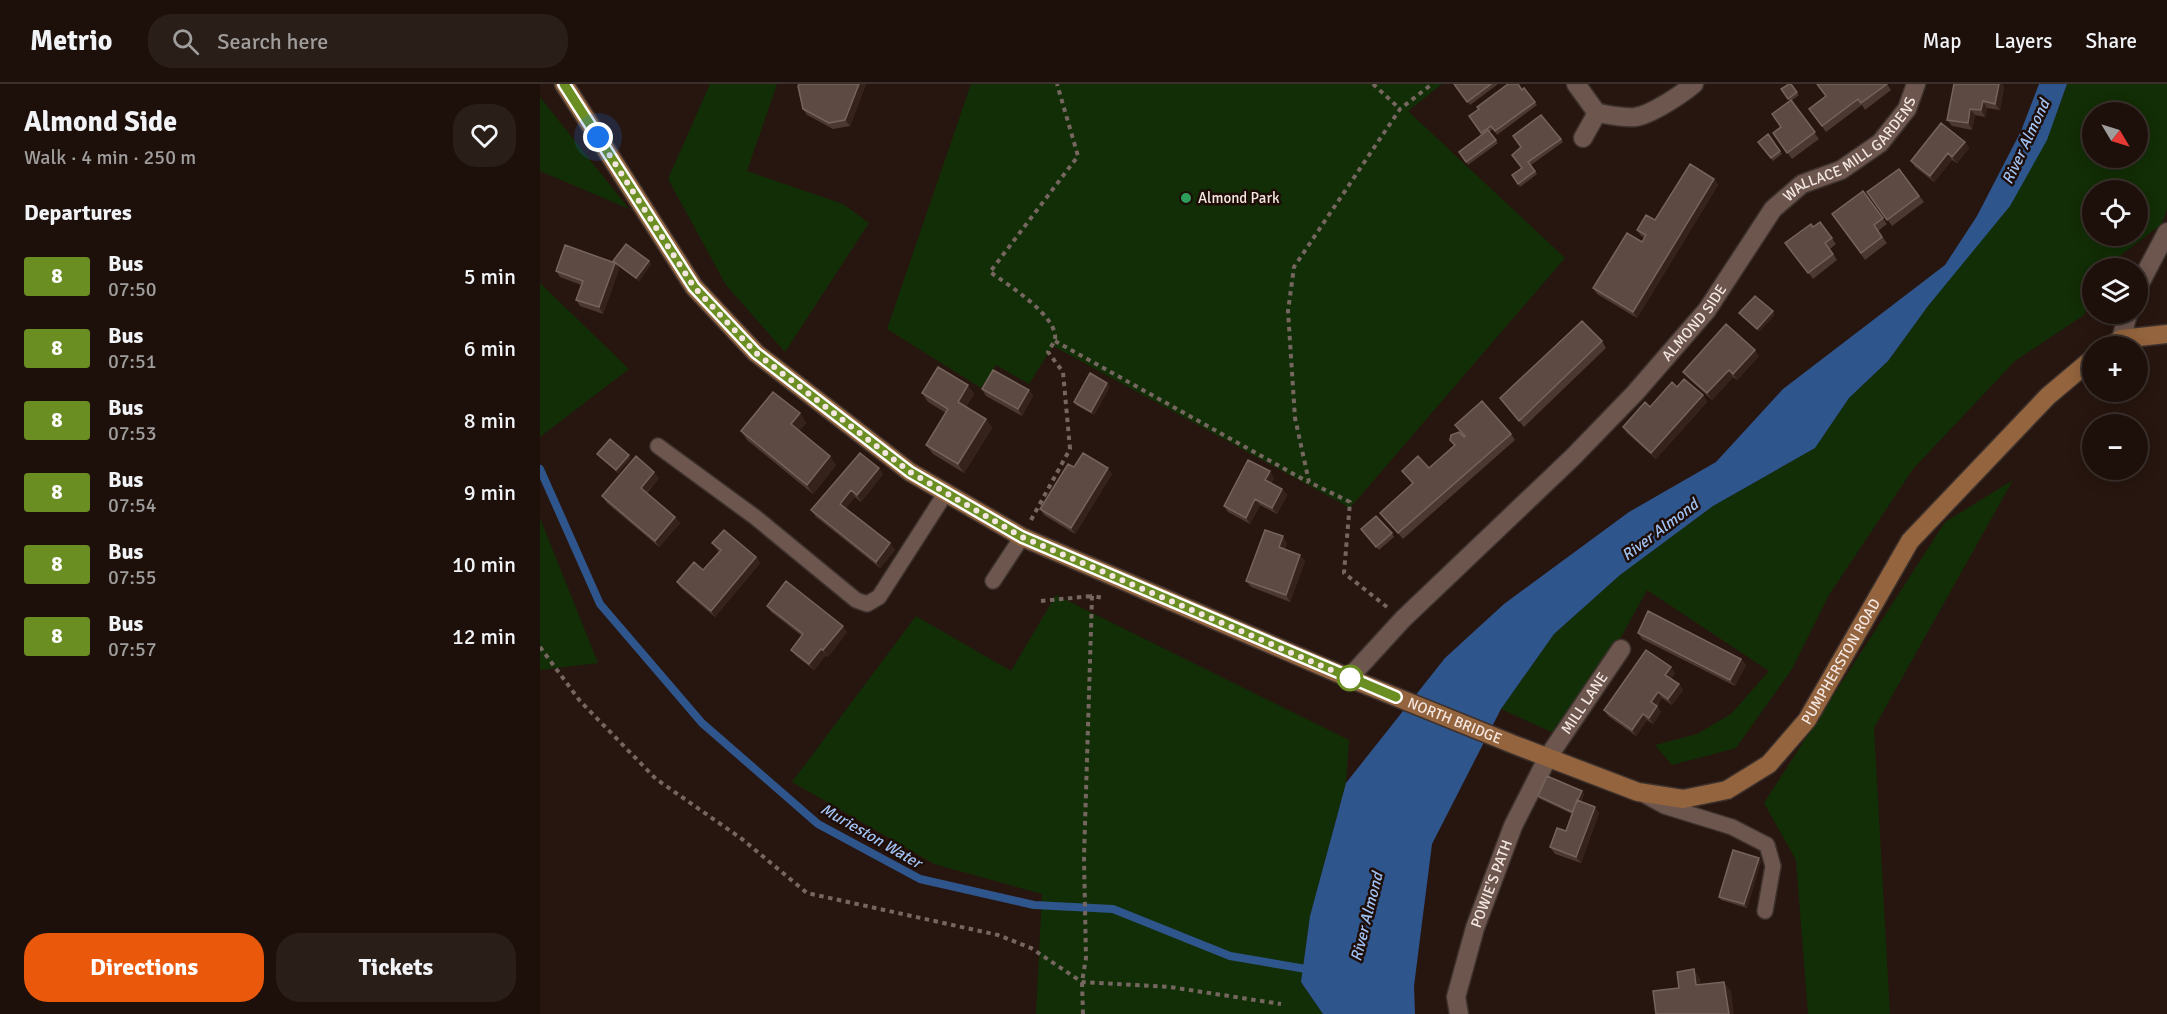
<!DOCTYPE html>
<meta charset="utf-8">
<style>
body{margin:0;font-family:Signika,sans-serif;background:#2a1e19;color:#f1f3f6;height:100vh;display:flex;flex-direction:column;font-size:22px;white-space:nowrap}
*{box-sizing:border-box;margin:0}
p{font-size:20px;color:#a09d9d}
.icon{flex:none;width:33px;height:33px;fill:none;stroke:currentColor;stroke-width:2;stroke-linecap:round;stroke-linejoin:round}
.map{position:relative;flex:1;overflow:hidden}
.side{display:flex;flex-direction:column;background:#1d100b;width:540px}
.side>*{flex:none}
.badge{padding:0 12px;border-radius:4px;font-size:21px;line-height:39px}
.needle{width:39px;rotate:128deg}
.tools{position:absolute;left:1542px;top:18px;display:grid;gap:12px}
.tools a{display:grid;place-items:center;width:66px;height:66px;border-radius:50%;background:#1d100b;box-shadow:0 3px 15px #0003,0 0 0 2px #3b302c;font-size:30px}
.you{position:absolute;width:30px;height:30px;margin:-15px;border:4px solid #fff;border-radius:50%;background:#1a73e8;box-shadow:0 0 0 9px #1a73e833}
.map>.badge{position:absolute;translate:-50% -50%;box-shadow:0 0 0 3px #fff}
h2{padding:0 24px;font-size:22px;line-height:54px}
.round{display:grid;place-items:center;flex:none;width:63px;height:63px;border-radius:24px;background:#2a1e19}
.head{display:flex;align-items:center;justify-content:space-between;height:102px;padding:0 24px}
h1{font-size:28px;font-weight:700;line-height:45px}
.action{display:flex;gap:12px;margin-top:auto;padding:12px 24px}
.action a{flex:1;height:69px;border-radius:24px;background:#ea580c;color:#fff;font-size:24px;font-weight:700;line-height:69px;text-align:center}
.action a+a{background:#2a1e19;color:#f1f3f6}
ul{padding:0;list-style:none}
li{display:flex;align-items:center;gap:18px;height:72px;padding:0 24px}
li div{flex:1}
li b{display:block;font-size:22px}
li em{font-style:normal}
li .badge{min-width:66px;font-weight:700;text-align:center}
header{display:flex;align-items:center;gap:36px;box-sizing:border-box;height:84px;padding:0 30px;background:#1d100b;border-bottom:2px solid #3b302c}
header strong{font-size:28px}
nav{display:flex;gap:33px;margin-inline-start:auto;font-size:21px}
.search{width:420px;height:54px;background:#2a1e19;display:flex;align-items:center;gap:15px;box-sizing:border-box;padding:0 21px;border-radius:24px;color:#a09d9d;font-size:22px}
main{display:flex;flex:1;min-height:0}
.map>svg:first-child{display:block}
.green{fill:#122e06;fill-rule:evenodd}
.water{fill:#2f558d}
.lines{fill:none;stroke-linecap:round;stroke-linejoin:round}
.stream{stroke:#2f558d;stroke-width:8}
.lane-casing{stroke:#3d312d;stroke-width:18}
.street-casing{stroke:#3d312d;stroke-width:21}
.secondary-casing{stroke:#3d312d;stroke-width:21}
.path{stroke:#766660;stroke-width:4;stroke-dasharray:4.5 4.5;stroke-linecap:butt}
.lane{stroke:#6c564e;stroke-width:15}
.street{stroke:#6c564e;stroke-width:18}
.secondary{stroke:#93643d;stroke-width:18}
.wall{fill:#4b3830}
.shaded-wall{fill:#35231b}
.building{fill:#5d4b43;stroke:#75635c;stroke-width:1.5}
.line-casing{stroke:#fff;stroke-width:14}
.line{stroke:#6b8e23;stroke-width:9}
.walk{stroke:#f4e7e2;stroke-width:6;stroke-dasharray:0 10.8}
.leisure-dot{fill:#2e9e5b;stroke:#1d0d06;stroke-width:2}
.stop-dot{fill:#fff;stroke:#6b8e23;stroke-width:3}
.labels{text-anchor:middle;dominant-baseline:central;stroke-width:5;stroke-linejoin:round;paint-order:stroke}
.street-label{font-size:15px;fill:#f4e7e2;stroke:#1d0d06}
.poi-label{font-size:15px;fill:#f4e7e2;stroke:#1d0d06;text-anchor:start}
.water-label{font-size:16px;font-style:italic;fill:#a1c2f4;stroke:#1d0d06}
</style>
<header>
<strong>Metrio</strong>
<div class="search"><svg class="icon" aria-label="search" viewBox="0 0 24 24"><circle cx="10" cy="10" r="6"/><path d="M15 15l6 6"/></svg>Search here</div>
<nav><a>Map</a><a>Layers</a><a>Share</a></nav>
</header>
<main>
<section class="side">
<div class="head"><div><h1>Almond Side</h1><p>Walk · 4 min · 250 m</p></div><a class="round"><svg class="icon" aria-label="heart" viewBox="0 0 24 24"><path d="M12 20l-8-8c-3-5 5-10 8-4 3-6 11-1 8 4z"/></svg></a></div>
<h2>Departures</h2>
<ul>
<li><span class="badge" style="background:#6b8e23;color:#fff">8</span><div><b>Bus</b><p>07:50</p></div><em>5 min</em></li>
<li><span class="badge" style="background:#6b8e23;color:#fff">8</span><div><b>Bus</b><p>07:51</p></div><em>6 min</em></li>
<li><span class="badge" style="background:#6b8e23;color:#fff">8</span><div><b>Bus</b><p>07:53</p></div><em>8 min</em></li>
<li><span class="badge" style="background:#6b8e23;color:#fff">8</span><div><b>Bus</b><p>07:54</p></div><em>9 min</em></li>
<li><span class="badge" style="background:#6b8e23;color:#fff">8</span><div><b>Bus</b><p>07:55</p></div><em>10 min</em></li>
<li><span class="badge" style="background:#6b8e23;color:#fff">8</span><div><b>Bus</b><p>07:57</p></div><em>12 min</em></li>
</ul>
<div class="action"><a>Directions</a><a>Tickets</a></div>
</section>
<div class="map">
<svg width="1627" height="930" viewBox="0 0 1627 930">
<rect width="100%" height="100%" fill="#27160f"/>
<path class="green" d="M170,0H237L207,87L303,120L329,139L245,268L186,201L128,95Z
M431,0H902L868,27L1025,174L810,424L513,262L489,300L456,281L441,304L347,245Z
M1527,0H1627V125L1622,140L1564,184H1552V211L1544,231L1475,277L1373,385L1289,511L1252,585L1196,664L1132,681L1115,661L1157,650L1191,630L1229,587L1107,506L1065,582L1016,650L961,625L1014,550L1080,491L1173,422L1275,364L1309,314L1348,277L1388,222L1518,26ZM1552,28H1598V74H1552ZM1552,106H1598V152H1552Z
M0,13L89,125L0,87Z
M0,199L89,285L0,353Z
M1473,396L1334,644L1350,930H1268L1256,776L1224,719L1405,438Z
M0,434L58,579L0,586Z
M516,511L809,656L806,699L770,832L761,898L783,930H496L502,810L394,780L252,698L376,532L471,587Z"/>
<path class="water" d="M1499,0H1527L1507,56L1470,122L1388,222L1348,277L1309,314L1275,364L1173,422L1080,491L1014,550L961,625L892,760L874,902L875,930H783L761,898L770,832L806,699L905,574L964,520L1089,428L1176,378L1243,305L1405,181L1437,132L1481,47Z"/>
<g class="lines">
<path class="stream" d="M0,385L60,520L162,639L278,740L380,795L494,821L573,825L690,872L772,886"/>
<defs>
<path id="lane" d="M118,362L215,433L316,516L327,520L339,513L405,410
M453,497L482,453
M1106,712L1124,722L1192,743L1227,761L1233,782L1225,827"/>
<g id="street">
<path d="M1036,0L1057,29C1070,31 1082,34 1095,33C1111,31 1142,10 1154,0"/>
<path d="M1043,54L1057,29"/>
<path d="M1598,203L1627,148"/>
<path d="M1581,255L1588,230"/>
<path id="s1" d="M809,594L863,535L1033,373L1095,309L1167,226L1233,125L1262,100L1301,86L1340,59L1367,25L1376,0"/>
<path id="s2" d="M919,930L916,913L935,844L973,742L1008,673L1081,565"/>
</g>
<g id="secondary">
<path id="s3" d="M24,0L154,203L216,269L370,388L482,453L809,594L975,661L1098,708L1143,715L1187,706L1229,680L1267,636L1370,457L1508,312L1552,275"/>
<path d="M1570,262L1581,255L1627,250"/>
</g>
</defs>
<use href="#lane" class="lane-casing"/>
<use href="#street" class="street-casing"/>
<use href="#secondary" class="secondary-casing"/>
<path class="path" d="M833,0L860,25
M515,257L768,398
M491,436L530,365L523,288L508,268C510,264 514,259 515,255C518,232 467,200 450,188L538,72L517,0
M501,517L552,512
M847,523L804,489L810,418L769,398L755,334L748,227L754,183L860,25L892,0
M0,563L40,617L116,695L202,755L267,809L458,851L491,864L542,898L630,903L741,920
M543,930L542,898L546,874L544,773L552,512L564,514"/>
<use href="#lane" class="lane"/>
<use href="#street" class="street"/>
<use href="#secondary" class="secondary"/>
</g>
<path class="wall" d="M326,0L310,42L293,45L267,31L263,25Z
M914,0H958L930,21Z
M1251,0L1259,11L1251,17L1279,55L1252,75L1233,49L1241,43L1250,17L1241,5Z
M1347,0L1351,6L1325,26L1322,21L1286,48L1269,25Z
M1414,0H1462L1464,3L1460,26L1447,24L1445,33L1435,31L1432,46L1412,42L1407,36Z
M984,4L997,21L957,51L953,45L949,48L958,59L928,81L919,68L942,51L929,32Z
M1228,50L1242,70L1233,77L1218,58Z
M1021,55L1023,58L991,81L997,90L980,103L972,91L982,84L972,71Z
M1425,58L1429,64L1417,79L1412,76L1394,98L1375,83L1371,77Z
M1359,85L1384,118L1352,142L1327,108Z
M1174,95L1178,101L1097,234L1057,210L1053,204L1102,158L1104,154L1101,152L1097,146L1115,136Z
M1323,107L1347,140L1338,147L1347,159L1325,176L1292,130Z
M1280,138L1296,160L1290,165L1297,176L1273,195L1245,159L1273,143Z
M109,177L111,180L99,197L76,180L79,185L63,230L40,222L36,216L41,201L20,193L16,187L74,179Z
M1062,257L1066,264L984,343L960,314Z
M1219,272L1197,296L1193,293L1172,316L1148,294L1143,288Z
M570,302L554,331L536,321L534,318Z
M1137,303L1163,311L1167,318L1116,375L1087,349L1083,343Z
M442,305L489,306L493,312L482,332L446,312Z
M382,309L434,310L426,323L446,335L452,344L424,389L393,370L386,361L406,329L388,318Z
M260,329L266,339L259,347L296,381L273,410L207,356L201,347Z
M915,341L971,350L975,356L863,455L840,429L873,400L862,387L889,384L914,361L910,356L924,353Z
M57,370L91,374L78,389L59,373Z
M534,383L572,390L535,450L504,431L500,425Z
M343,390L321,418L315,413L306,424L355,466L340,484L276,433L271,426Z
M119,394L107,409L135,433L140,439L119,463L67,419L62,412Z
M734,394L731,399L742,405L747,411L737,430L720,421L710,440L688,428L684,422Z
M823,448L852,449L854,453L839,466Z
M172,459L216,473L220,479L175,533L141,504L137,498L163,486L179,468Z
M747,459L745,465L765,477L750,518L711,503L706,497Z
M227,522L307,548L288,573L286,571L274,586L256,572L251,566L262,552L231,528Z
M1098,549L1201,575L1206,581L1195,602L1102,555Z
M1135,589L1131,595L1139,600L1143,606L1132,621L1122,614L1117,622L1121,628L1113,640L1107,636L1096,652L1068,632L1064,626Z
M1044,710L1041,718L1059,729L1041,779L1015,770L1010,763L1026,747L1032,730L1000,715L998,712Z
M1219,774L1221,777L1207,824L1181,816L1179,813Z"/>
<path class="shaded-wall" d="M319,0H326L310,42L305,36Z
M1459,0H1462L1464,3L1460,26L1455,20Z
M1443,17L1447,24L1445,33L1441,26Z
M1430,25L1435,31L1432,46L1428,39Z
M1425,58L1429,64L1417,79L1412,73Z
M1408,69L1412,76L1394,98L1390,92Z
M1174,95L1178,101L1097,234L1093,228Z
M109,177L111,180L99,197L96,194Z
M75,179L79,185L63,230L59,223Z
M1233,227L1235,231L1219,248L1217,245Z
M1215,266L1219,272L1197,296L1193,290Z
M1189,286L1193,293L1172,316L1167,309Z
M567,299L570,302L554,331L551,328Z
M428,301L434,310L424,327L418,318Z
M489,306L493,312L482,332L478,325Z
M1163,311L1167,318L1116,375L1111,369Z
M260,329L266,339L257,349L251,340Z
M446,335L452,344L424,389L418,380Z
M89,371L91,374L78,389L76,386Z
M290,372L296,381L273,410L267,401Z
M339,384L343,390L321,418L317,411Z
M568,384L572,390L535,450L531,444Z
M730,387L734,394L730,402L725,396Z
M114,388L119,394L105,410L101,404Z
M742,405L747,411L737,430L732,424Z
M311,406L315,413L305,426L300,420Z
M715,415L720,421L710,440L706,434Z
M135,433L140,439L119,463L115,457Z
M743,452L747,459L743,470L739,463Z
M350,459L355,466L340,484L336,478Z
M760,471L765,477L750,518L746,511Z
M216,473L220,479L175,533L171,527Z
M303,542L307,548L288,573L283,566Z
M281,565L286,571L274,586L269,580Z
M1201,575L1206,581L1195,602L1190,596Z
M1131,583L1135,589L1130,597L1125,591Z
M1139,600L1143,606L1132,621L1128,615Z
M1118,608L1122,614L1115,624L1111,618Z
M1117,622L1121,628L1113,640L1109,634Z
M1103,630L1107,636L1096,652L1092,646Z
M1042,707L1044,710L1035,731L1032,728Z
M1055,723L1059,729L1041,779L1036,773Z
M1219,774L1221,777L1207,824L1204,820Z
M1154,885L1160,895L1162,911L1156,901Z
M1184,898L1191,907L1194,930H1189Z"/>
<path class="building" d="M259,0H319L305,36L289,39L263,25L258,2Z
M914,0H951L927,18Z
M968,0H978L982,6L984,4L995,18L955,47L951,42L941,49L929,32L939,25L937,23Z
M1249,0H1251L1257,8L1248,15L1241,5Z
M1277,0H1347L1321,19L1318,15L1282,42L1269,25L1286,12Z
M1414,0H1459L1455,20L1443,17L1441,26L1430,25L1428,39L1407,36Z
M1251,16L1275,48L1247,69L1233,49L1241,43L1232,30Z
M1001,31L1021,55L988,78L995,87L978,100L972,91L982,84L972,71L981,63L973,52Z
M1401,39L1425,58L1412,73L1408,69L1390,92L1371,77Z
M948,46L956,56L926,78L919,68Z
M1228,50L1240,67L1231,74L1218,58Z
M1150,80L1174,95L1093,228L1053,204L1087,149L1102,158L1106,151L1097,146L1106,131L1115,136Z
M1359,85L1379,112L1347,136L1327,108Z
M1323,107L1343,134L1334,141L1342,153L1321,169L1292,130Z
M1280,138L1292,154L1285,159L1293,170L1268,189L1245,159L1271,140L1273,143Z
M86,160L109,177L96,194L73,177Z
M25,161L75,179L59,223L36,216L43,197L16,187Z
M1215,212L1233,227L1217,245L1199,229Z
M1042,237L1062,257L979,337L960,314Z
M1186,240L1215,266L1193,290L1189,286L1167,309L1143,288Z
M398,283L428,301L418,318L446,335L418,380L386,361L408,325L382,309Z
M453,286L489,306L478,325L442,305Z
M550,289L567,299L551,328L534,318Z
M1144,295L1163,311L1111,369L1083,343L1105,318L1110,323L1132,298L1137,303Z
M233,308L260,329L251,340L290,372L267,401L201,347Z
M942,317L971,350L858,449L840,429L873,399L862,387L878,372L889,384L915,361L910,356L911,351L919,348L924,353L925,352L915,341Z
M70,355L89,371L76,386L57,370Z
M320,369L339,384L317,411L311,406L300,420L350,459L336,478L271,426Z
M543,369L568,384L531,444L500,425L528,380L534,383Z
M96,372L114,388L101,404L135,433L115,457L62,412Z
M708,376L730,387L725,396L742,405L732,424L715,415L706,434L684,422Z
M836,432L852,449L836,463L821,445Z
M184,446L216,473L171,527L137,498L154,478L163,486L181,466L172,459Z
M725,446L743,452L739,463L760,471L746,511L706,497Z
M246,497L303,542L283,566L281,565L269,580L251,566L263,550L227,522Z
M1108,527L1201,575L1190,596L1098,549Z
M1106,566L1131,583L1125,591L1139,600L1128,615L1118,608L1111,618L1117,622L1109,634L1103,630L1092,646L1064,626Z
M1007,692L1042,707L1032,728L998,712Z
M1037,716L1055,723L1036,773L1010,763L1017,744L1026,747Z
M1193,766L1219,774L1204,820L1179,813Z
M1154,885L1156,901L1184,898L1189,930H1116L1113,907L1139,904L1137,888Z"/>
<g class="lines">
<defs>
<path id="line" d="M24,0L154,203L216,269L370,388L482,453L856,613"/>
</defs>
<use href="#line" class="line-casing"/>
<use href="#line" class="line"/>
<path class="walk" d="M58,53L154,203L216,269L370,388L482,453L810,594"/>
</g>
<circle class="leisure-dot" cx="646" cy="114" r="6"/>
<circle class="stop-dot" cx="810" cy="594" r="12"/>
<g class="labels">
<g class="street-label">
<text stroke="none"><textPath href="#s1" startOffset="734">WALLACE MILL GARDENS</textPath></text>
<text stroke="none"><textPath href="#s1" startOffset="496">ALMOND SIDE</textPath></text>
<text stroke="none"><textPath href="#s3" startOffset="1588">PUMPHERSTON ROAD</textPath></text>
<text stroke="none"><textPath href="#s2" startOffset="340">MILL LANE</textPath></text>
<text stroke="none"><textPath href="#s3" startOffset="1126">NORTH BRIDGE</textPath></text>
<text stroke="none"><textPath href="#s2" startOffset="136">POWIE'S PATH</textPath></text>
</g>
<g class="poi-label">
<text x="658" y="114">Almond Park</text>
</g>
<g class="water-label">
<text transform="translate(1486 58) rotate(-65)">River Almond</text>
<text transform="translate(1120 446) rotate(-37)">River Almond</text>
<text transform="translate(331 752) rotate(30)">Murieston Water</text>
<text transform="translate(827 833) rotate(-76)">River Almond</text>
</g>
</g>
</svg>
<div class="tools">
<a><svg class="needle" viewBox="-14 -14 28 28"><path d="M0-13l5 13h-10z" fill="#e53935"/><path d="M0 13l5-13h-10z" fill="#a09d9d"/></svg></a>
<a><svg class="icon" aria-label="locate" viewBox="0 0 24 24"><circle cx="12" cy="12" r="6"/><path d="M12 2v4M12 18v4M2 12h4M18 12h4"/></svg></a>
<a><svg class="icon" aria-label="layers" viewBox="0 0 24 24"><path d="M12 4l9 5-9 5-9-5zM3 14l9 5 9-5"/></svg></a>
<a>+</a>
<a>−</a>
</div>
<div class="you" style="left:58px;top:53px"></div>
</div>
</main>
